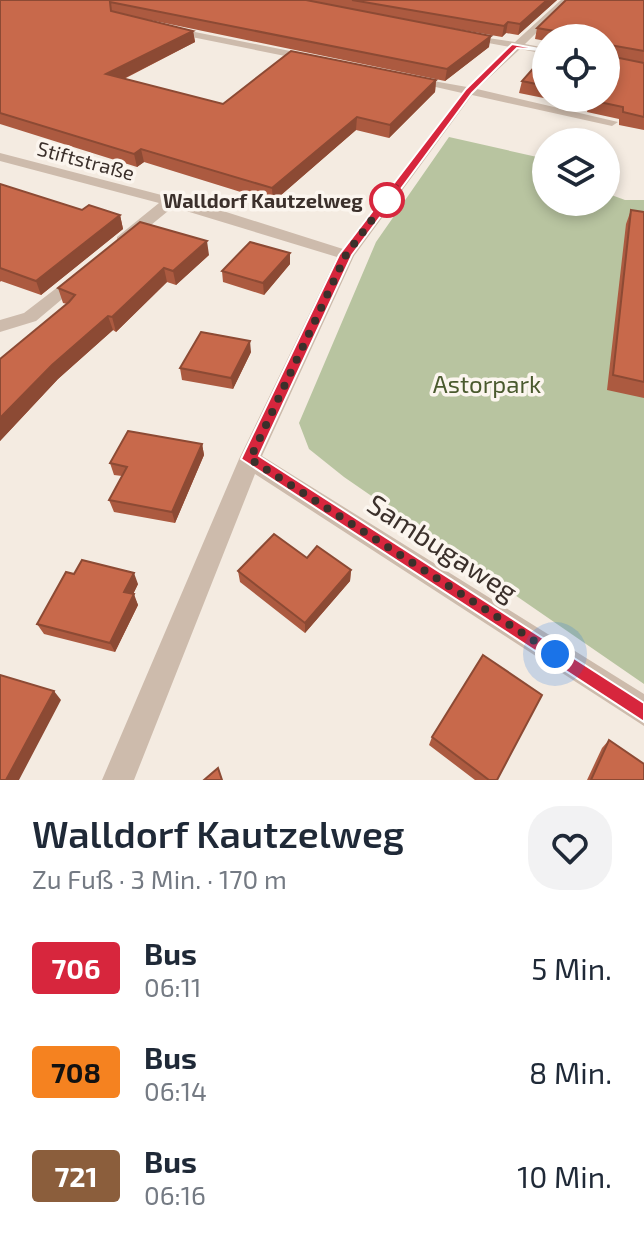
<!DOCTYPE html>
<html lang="de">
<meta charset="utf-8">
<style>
body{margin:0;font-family:"Exo 2",sans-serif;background:#f2f2f3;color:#1f2937;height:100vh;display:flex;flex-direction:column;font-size:30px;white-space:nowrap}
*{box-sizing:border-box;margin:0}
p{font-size:26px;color:#747a83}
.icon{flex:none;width:44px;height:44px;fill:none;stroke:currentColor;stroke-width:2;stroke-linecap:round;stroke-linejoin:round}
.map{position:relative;height:780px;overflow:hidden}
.side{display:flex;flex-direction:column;background:#fff;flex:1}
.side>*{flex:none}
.badge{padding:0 16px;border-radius:6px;font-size:28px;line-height:52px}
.tools{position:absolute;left:532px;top:24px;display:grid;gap:16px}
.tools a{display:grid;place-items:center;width:88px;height:88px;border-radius:50%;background:#fff;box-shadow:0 4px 12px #0003;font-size:40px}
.you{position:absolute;width:40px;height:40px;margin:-20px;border:6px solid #fff;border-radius:50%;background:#1a73e8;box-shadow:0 0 0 12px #1a73e833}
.map>.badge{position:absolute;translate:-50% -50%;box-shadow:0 0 0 4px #fff}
.round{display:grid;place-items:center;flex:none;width:84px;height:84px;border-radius:32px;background:#f2f2f3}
.summary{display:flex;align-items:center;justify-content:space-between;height:136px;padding:0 32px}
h1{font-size:38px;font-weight:600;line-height:60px}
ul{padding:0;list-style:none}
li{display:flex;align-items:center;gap:24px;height:104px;padding:0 32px}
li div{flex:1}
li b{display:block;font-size:30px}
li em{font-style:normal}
li .badge{min-width:88px;font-weight:700;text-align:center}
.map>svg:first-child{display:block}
.green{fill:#b8c4a0}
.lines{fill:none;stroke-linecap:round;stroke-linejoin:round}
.street{fill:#cdbbac;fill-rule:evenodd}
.wall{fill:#ac5a40}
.shaded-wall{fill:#8c4a34}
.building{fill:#c8694b;stroke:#8c4a34;stroke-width:2}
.line{fill:#d7263d;stroke:#fff;stroke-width:2}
.walk{stroke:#3b302b;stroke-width:8;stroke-dasharray:0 14.4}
.stop-dot{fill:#fff;stroke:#d7263d;stroke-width:4}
.labels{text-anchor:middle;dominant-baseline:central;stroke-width:7;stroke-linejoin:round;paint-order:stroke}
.far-street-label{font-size:20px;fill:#3b302b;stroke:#fbf5ee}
.far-stop-label{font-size:20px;font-weight:bold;fill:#3b302b;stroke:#fbf5ee;text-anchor:end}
.park-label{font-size:24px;fill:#4a5a2e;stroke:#fbf5ee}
.near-street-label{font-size:28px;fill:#3b302b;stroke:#fbf5ee}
</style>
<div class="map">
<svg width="644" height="780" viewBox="0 0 644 780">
<rect width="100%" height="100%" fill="#f4ebe1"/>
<path class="green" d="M449,137L546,159V202H606V193L625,200H644V684L344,477L309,449L299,423L376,242Z"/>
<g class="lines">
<path class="street" d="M561,0H570L525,44L546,48V54L520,49L477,89L618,122L612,126L472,95L354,256L262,456L644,694V726L255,474L134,780H102L239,459L337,257L173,207L129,243H117V237L159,203L0,161V153L223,211L343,249L462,93L405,80V76L467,87L510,47L461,38V34L515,42Z
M170,27L315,56L320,59L315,62L167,32Z
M80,270L88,275L86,279L36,321L0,332V320L24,313Z"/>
</g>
<path class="wall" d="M0,0H557L518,35L506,33L502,37L423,23L489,47L445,81L145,19L193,31L195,42L124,79L223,104L436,80L435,92L389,138L356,130L273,202L144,162L137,167L0,124Z
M644,0V130L619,125V119L587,112L588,107L519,93L522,81L546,54V98H606V38H546V41L535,39L537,28Z
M0,184L82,210L120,215L123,229L41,295L1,281L0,282Z
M631,210L644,212V398L607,390L626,224Z
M290,253V264L264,295L223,282L222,271Z
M209,255L176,285L167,282L116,332L113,330L58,379L0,441V359L67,304L63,303L58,288Z
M251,352L233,389L182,380L180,368Z
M202,444L204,455L175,523L114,512L109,500L122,476L114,475L110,463Z
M351,570L350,581L305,633L240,582L238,571Z
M74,574L138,584L133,594L138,605L115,652L44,634L37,624Z
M432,737L497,780H475L429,745Z
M609,740L644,780H587L602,748Z"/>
<path class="shaded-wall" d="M547,0H557L518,35L520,24Z
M508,22L506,33L502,37L504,26Z
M193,31L195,42L109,86L106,74Z
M491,36L489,47L445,81L447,69Z
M436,80L435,92L389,138L390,125Z
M357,117L356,130L273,202L272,188Z
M141,149L144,162L137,167L134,154Z
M120,215L123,229L41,295L36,281Z
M207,241L209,255L176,285L173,271Z
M290,253V264L264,295L263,283Z
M164,268L167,282L116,332L112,317Z
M108,316L113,330L58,379L0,441V418L52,365Z
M250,341L251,352L233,389L231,378Z
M202,444L204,455L175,523L172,512Z
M351,570L350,581L305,633V623Z
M134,573L138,584L129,603L124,592Z
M134,594L138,605L115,652L110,643Z
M54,691L61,700L19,780H6Z"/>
<path class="building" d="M0,0H306L491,36L447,69L110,2L111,11L193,31L106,74L223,104L291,51L436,80L390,125L357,117L272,188L141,149L134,154L0,113Z
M352,0H547L520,24L508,22L504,26Z
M566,0H644V51L610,45L606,48L609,56L644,63V117L623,112V107L590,100L591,98H606V38H561L566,33L537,28Z
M546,54V86L522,81Z
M0,184L82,210L89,205L120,215L36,281L0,268Z
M631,210L644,212V382L613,375Z
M140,222L207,241L173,271L164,268L112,317L108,316L52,365L0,418V359L69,302L75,295L58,288Z
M250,242L290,253L263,283L222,271Z
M201,332L250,341L231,378L180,368Z
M128,431L202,444L172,512L109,500L127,467L110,463Z
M274,534L307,558L317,546L351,570L305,623L238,571Z
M82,560L134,573L124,592L134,594L110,643L37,624L66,572L74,574Z
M483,655L542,695L497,780H489L432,737Z
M0,675L54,691L6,780H0Z
M609,740L644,764V780H591Z
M218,768L222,780H204Z"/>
<path class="line" d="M512,44L550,51L517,48L472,93L352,255L259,456L644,703V722L241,459L339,255L466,89Z"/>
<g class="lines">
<path class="walk" d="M387,200L396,187L346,255L250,459L555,654"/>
</g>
<circle class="stop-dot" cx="387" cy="200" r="16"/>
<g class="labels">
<g class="far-street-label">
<text transform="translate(86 160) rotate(15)">Stiftstraße</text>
</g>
<g class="far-stop-label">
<text x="363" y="200">Walldorf Kautzelweg</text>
</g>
<g class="park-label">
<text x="487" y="383">Astorpark</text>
</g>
<g class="near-street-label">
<text transform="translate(443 547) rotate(33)">Sambugaweg</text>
</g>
</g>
</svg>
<div class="tools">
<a><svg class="icon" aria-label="locate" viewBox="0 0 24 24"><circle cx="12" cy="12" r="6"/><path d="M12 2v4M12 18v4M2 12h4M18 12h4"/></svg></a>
<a><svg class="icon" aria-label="layers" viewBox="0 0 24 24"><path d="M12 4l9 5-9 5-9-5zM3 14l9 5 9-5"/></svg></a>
</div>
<div class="you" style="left:555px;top:654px"></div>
</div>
<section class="side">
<div class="summary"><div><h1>Walldorf Kautzelweg</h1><p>Zu Fuß · 3 Min. · 170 m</p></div><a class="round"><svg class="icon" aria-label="heart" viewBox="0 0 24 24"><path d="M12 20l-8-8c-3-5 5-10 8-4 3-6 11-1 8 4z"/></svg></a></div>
<ul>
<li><span class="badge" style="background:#d7263d;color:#fff">706</span><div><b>Bus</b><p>06:11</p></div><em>5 Min.</em></li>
<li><span class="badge" style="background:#f58220;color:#111">708</span><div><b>Bus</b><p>06:14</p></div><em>8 Min.</em></li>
<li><span class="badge" style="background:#8b5e3c;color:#fff">721</span><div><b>Bus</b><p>06:16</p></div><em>10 Min.</em></li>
</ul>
</section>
